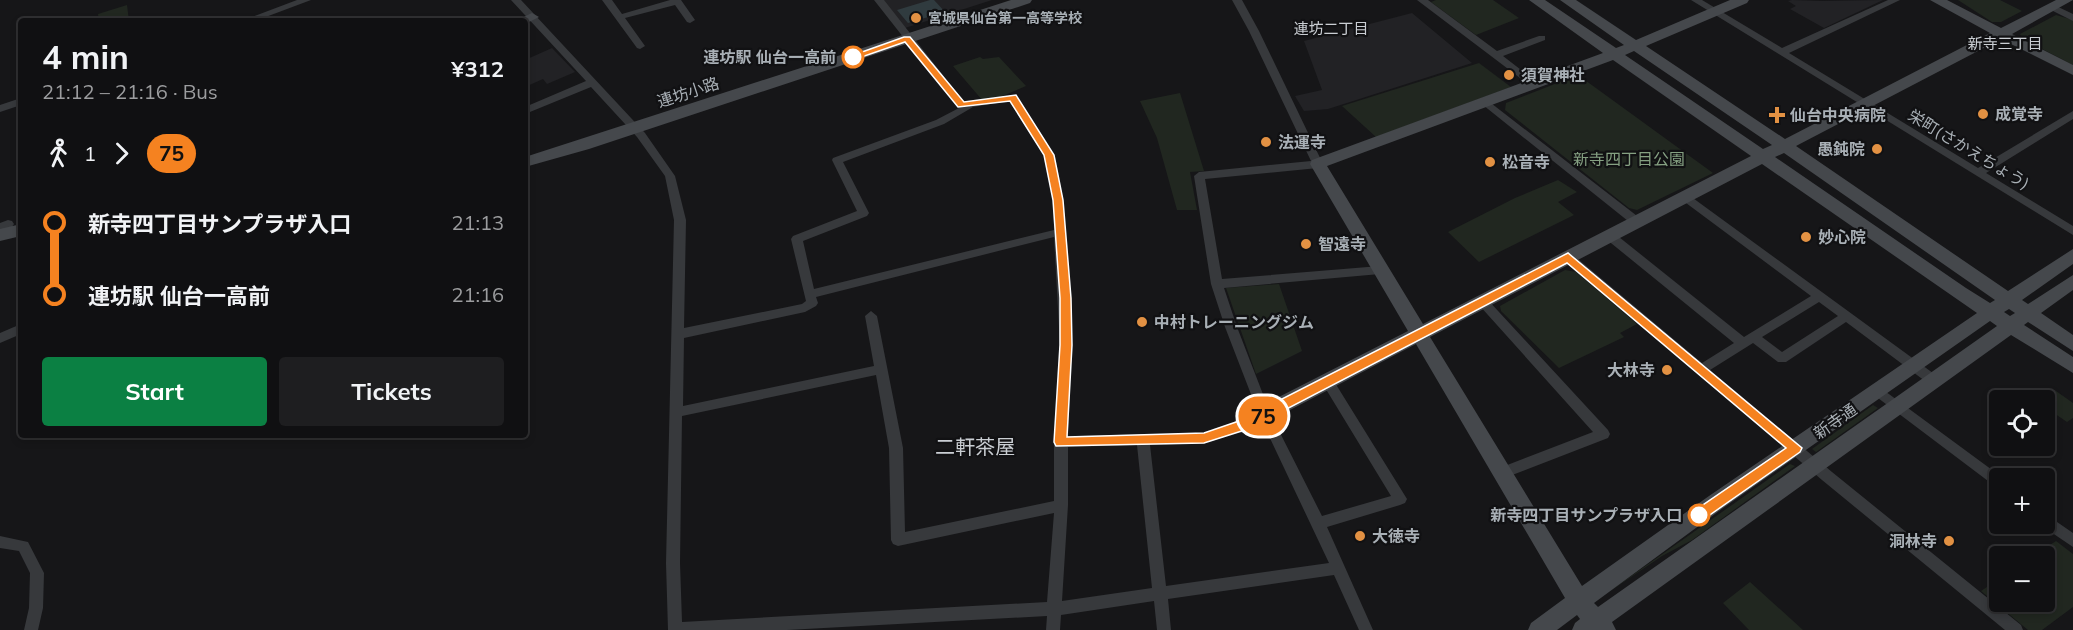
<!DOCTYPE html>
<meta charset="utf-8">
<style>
body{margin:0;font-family:Mulish,"Noto Sans JP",sans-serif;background:#1e1e20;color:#f1f3f6;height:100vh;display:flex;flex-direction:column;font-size:22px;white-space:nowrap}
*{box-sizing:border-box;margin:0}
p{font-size:20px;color:#9c9d9f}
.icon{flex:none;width:33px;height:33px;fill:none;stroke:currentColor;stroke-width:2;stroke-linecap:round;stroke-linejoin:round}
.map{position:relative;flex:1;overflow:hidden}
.drawer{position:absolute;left:18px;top:18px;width:510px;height:420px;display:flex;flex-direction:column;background:#101012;border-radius:6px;box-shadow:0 3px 9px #0003,0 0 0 2px #303032}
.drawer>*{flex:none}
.badge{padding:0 12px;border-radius:20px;font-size:21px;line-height:39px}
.fabs{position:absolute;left:1989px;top:390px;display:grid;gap:12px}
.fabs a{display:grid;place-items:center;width:66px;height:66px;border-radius:6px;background:#101012;box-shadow:0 3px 9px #0003,0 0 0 2px #303032;font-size:30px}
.map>.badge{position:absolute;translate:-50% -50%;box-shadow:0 0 0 3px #fff}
.legs{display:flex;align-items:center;gap:9px;height:66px;padding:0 24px;font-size:20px}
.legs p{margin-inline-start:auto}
.overview{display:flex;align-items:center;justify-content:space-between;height:102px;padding:0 24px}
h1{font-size:33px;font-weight:700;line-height:45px}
.action{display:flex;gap:12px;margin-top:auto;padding:12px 24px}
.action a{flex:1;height:69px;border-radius:6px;background:#0b8043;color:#fff;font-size:24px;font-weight:700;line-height:69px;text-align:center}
.action a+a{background:#1e1e20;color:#f1f3f6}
ul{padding:0 24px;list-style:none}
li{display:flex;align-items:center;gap:21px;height:72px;font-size:22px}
li i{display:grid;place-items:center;width:9px;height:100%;margin:0 8px;background:currentColor}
li i::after{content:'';width:15px;height:15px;margin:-8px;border:4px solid;border-radius:50%;background:#101012}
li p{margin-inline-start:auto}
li:first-child i{background:linear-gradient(#0000 50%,currentColor 0)}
li:last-child i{background:linear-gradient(currentColor 50%,#0000 0)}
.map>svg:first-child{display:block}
.built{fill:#222225}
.green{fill:#212720}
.water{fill:#303b3f}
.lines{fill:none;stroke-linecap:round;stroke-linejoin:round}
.street{fill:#37393c;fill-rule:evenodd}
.secondary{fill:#45484c;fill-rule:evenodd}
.line-1{fill:#f58220;stroke:#fff;stroke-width:1.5}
.poi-dot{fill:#e29143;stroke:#111113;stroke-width:2}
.stop-1-dot{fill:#fff;stroke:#f58220;stroke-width:3}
.labels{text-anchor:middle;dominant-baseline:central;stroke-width:4.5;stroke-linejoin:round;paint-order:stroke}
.far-poi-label{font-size:14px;font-weight:bold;fill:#a9b0b6;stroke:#111113;text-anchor:start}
.far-neighbourhood-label{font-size:15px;fill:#caced3;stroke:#111113}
.stop-label{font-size:16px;font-weight:bold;fill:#a9b0b6;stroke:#111113;text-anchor:end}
.poi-label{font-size:16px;font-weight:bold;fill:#a9b0b6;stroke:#111113;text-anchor:start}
.street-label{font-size:16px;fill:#a9b0b6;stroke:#111113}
.park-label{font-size:16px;fill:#85a082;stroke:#111113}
.quarter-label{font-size:20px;fill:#caced3;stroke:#111113}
</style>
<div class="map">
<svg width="2073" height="630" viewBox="0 0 2073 630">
<rect width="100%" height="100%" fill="#161618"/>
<path class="built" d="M883,0H992L905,28Z
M1792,0L1821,1L1883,0L1824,28L1790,9L1796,6L1788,1Z
M1412,13L1472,63L1328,109L1304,111L1295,96L1322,90L1304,41Z
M552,48L575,72L547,84L543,79L525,87V60Z"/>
<path class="green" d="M1436,0H1493L1519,18L1476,35L1431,2Z
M1958,0H2000L2022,11L2001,22H1992Z
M127,5L129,21H99L98,14Z
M2056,15L2073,20V65L2023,39L2020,34Z
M980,57L983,59L999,57L1026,86L1000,97L983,101L953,66Z
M1479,63L1511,87L1376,137L1342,106Z
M1578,75L1713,173L1637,210L1629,208L1505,110L1506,103Z
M1180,93L1204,171L1190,172L1197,210H1177L1157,138L1140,101Z
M1558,180L1577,192L1558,202L1574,215L1479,262L1448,232L1515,198Z
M1565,270L1576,272L1637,324L1620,333L1624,337L1559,368L1501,311L1500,306Z
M1279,284L1302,351L1256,374L1226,288Z
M2056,391L2073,403V418L2067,422L2045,407L2044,400H2042Z
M1873,405L1878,408L1816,452L1812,449Z
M1790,464L1795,466L1692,540L1662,556L1603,596Z
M2056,541L2073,554V607L2042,630H2028L1981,591L1999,579L2000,602H2044V556H2033Z
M1750,582L1803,630H1749L1723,603Z"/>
<path class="water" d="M930,0H934L945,12L908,23L897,10Z"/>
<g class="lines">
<path class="street" d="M297,0H311L255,21H241Z
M511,0H521L645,133L675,176L686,220L684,328L802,304L806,301L791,239L793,236L857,211L832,160L833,158L936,120L959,108L874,0H884L964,102L1016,95L1054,155L1063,200L1072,345L1068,436L1205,433L1243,420L1248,421L1250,425L1248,429L1205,443L1150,445L1166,586L1329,563L1259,415L1225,327L1211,284L1194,176L1199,172L1311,161L1249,31L1232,0H1242L1259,31L1323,164L1318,168L1205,179L1222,279L1380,266L1386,270L1380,274L1224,288L1237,327L1271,415L1322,516L1391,496L1324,386L1322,382L1324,378H1332L1407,499L1405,503L1400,505L1327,527L1373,630H1359L1334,575L1168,599L1171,630H1157L1154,601L1061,615L1060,630H1046L1047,616L787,630H668L666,563L674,220L665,176L637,137L591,87L525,114V107L586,81ZM1009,101L1044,155L1053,200L1054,230L814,289L803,241L867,216L869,213L843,162L944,124L973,107ZM1054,237L1060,345L1054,442V501L905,532L903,448L877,316L871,311L865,316L874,366L683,406L684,338L805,312L816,306L818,303L816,297ZM876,375L889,448L891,540L893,544L898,546L1054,513L1047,602L682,622L680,563L682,416ZM1137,445L1152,588L1062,601L1068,505V447Z
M602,0H612L622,14L670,0H681L695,20L690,23L687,22L675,5L625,18L645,46L640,49L637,48Z
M1417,0H1428L1497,51L1539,36H1545V40L1503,56L1538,83V87H1532Z
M1691,0H1702L1782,48L1888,0H1900L1789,53L1978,168L2073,111V119L1986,173L2073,226V235Z
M2052,4L2073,14V21L2049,9V5Z
M21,98V105L0,112V105Z
M1487,100L1641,219L1643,222L1641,225H1633L1483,105V101Z
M1686,193L1937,376L1939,380L1937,384H1929L1846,322L1786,362H1778L1753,343L1710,370L1832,472L2021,625L2023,630H2005L1822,480L1562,257L1564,254H1572L1702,363L1734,343L1606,239L1604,236L1606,233H1614L1744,337L1811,296L1682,200L1681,197ZM1819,302L1838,316L1782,352L1762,337Z
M8,220L12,221L14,224L12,227L0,231V223Z
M1483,298L1487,299L1608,430L1610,434L1608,438L1507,477L1502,479L1497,477L1495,473L1497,469L1593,432L1479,305L1477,302L1479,299Z
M21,324V334L0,343V333Z
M1878,386L2003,478H2000V490L1874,395L1872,391L1874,387Z
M2044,513L2073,533V547L2039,524H2044Z
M0,536L28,542L44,573L43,608L38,630H24L29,608L30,573L19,551L0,548Z"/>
<path class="secondary" d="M1011,0H1032L1030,3L589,149L525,167V157Z
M1529,0H1545L1616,48L1624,45L1560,0H1576L1636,40L1730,0H1749L1747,3L1646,46L1785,139L1990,33L1930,0H1947L2001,28L2056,0H2073L2012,34L2073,65V75L2001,39L1796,146L2008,291L2073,249V264L2022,300L2028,304L2073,275V290L2041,313L2073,335V351L2028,322L2024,325L2073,357V373L2011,335L1612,622L1616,630H1572L1575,623L1580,619L1577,615L1557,630H1528L1531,623L1565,598L1416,344L1250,431L1243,433L1236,431L1233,425L1236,419L1408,331L1310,164L1312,160L1603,53ZM1634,51L1772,145L1763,149L1625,55ZM1613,60L1751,156L1423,324L1327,166ZM1784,153L1995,300L1990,303L1966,288L1775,157ZM1762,164L1977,313L1709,496L1582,586L1430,337ZM2009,309L2015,313L2010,316L2004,312ZM1990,321L1997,326L1598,607L1594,603L1723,508Z
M532,13L539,17L525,24V21H515Z
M21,224V236L0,241V229Z"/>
</g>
<path class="line-1" d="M904,37H910L964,102L1016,95L1054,155L1063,200L1071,298L1072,345L1067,437L1204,433L1239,421L1568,253L1802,448L1800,452L1704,519H1694L1692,515L1694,511L1786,448L1567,263L1248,429L1204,443L1056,446L1054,442L1060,345V298L1053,200L1044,155L1010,101L958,107L905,42L853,60L848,57Z"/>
<g class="poi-dot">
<circle cx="916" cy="18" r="6"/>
<circle cx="1509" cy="75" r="6"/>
<circle cx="1983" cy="114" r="6"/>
<path d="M1774 106h6v6h6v6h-6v6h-6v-6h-6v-6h6z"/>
<circle cx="1266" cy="142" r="6"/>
<circle cx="1877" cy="149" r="6"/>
<circle cx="1490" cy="162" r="6"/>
<circle cx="1806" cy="237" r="6"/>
<circle cx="1306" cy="244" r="6"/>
<circle cx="1142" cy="322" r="6"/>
<circle cx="1667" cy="370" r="6"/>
<circle cx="1360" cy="536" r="6"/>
<circle cx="1949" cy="541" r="6"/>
</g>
<g class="stop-1-dot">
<circle cx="853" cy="57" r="10"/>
<circle cx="1699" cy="515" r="10"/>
</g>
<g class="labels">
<g class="far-poi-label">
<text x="928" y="18">宮城県仙台第一高等学校</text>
</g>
<g class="far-neighbourhood-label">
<text x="1331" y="28">連坊二丁目</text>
<text x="2005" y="43">新寺三丁目</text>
</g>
<g class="stop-label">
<text x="836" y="57">連坊駅 仙台一高前</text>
<text x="1682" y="515">新寺四丁目サンプラザ入口</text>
</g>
<g class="poi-label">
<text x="1521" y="75">須賀神社</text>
<text x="1995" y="114">成覚寺</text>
<text x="1790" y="115">仙台中央病院</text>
<text x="1278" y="142">法運寺</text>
<text x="1865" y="149" text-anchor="end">愚鈍院</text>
<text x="1502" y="162">松音寺</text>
<text x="1818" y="237">妙心院</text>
<text x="1318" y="244">智遠寺</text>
<text x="1154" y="322">中村トレーニングジム</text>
<text x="1655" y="370" text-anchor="end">大林寺</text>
<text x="1372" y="536">大徳寺</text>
<text x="1937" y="541" text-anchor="end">洞林寺</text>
</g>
<g class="street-label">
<text transform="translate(688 92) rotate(-18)">連坊小路</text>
<text transform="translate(1969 149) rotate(31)">栄町(さかえちょう)</text>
<text transform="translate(1835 421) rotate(-35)">新寺通</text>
</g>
<g class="park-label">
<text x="1629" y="159">新寺四丁目公園</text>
</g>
<g class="quarter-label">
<text x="975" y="446">二軒茶屋</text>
</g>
</g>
</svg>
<div class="fabs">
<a><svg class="icon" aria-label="locate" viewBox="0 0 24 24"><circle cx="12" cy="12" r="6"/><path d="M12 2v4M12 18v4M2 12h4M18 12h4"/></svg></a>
<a>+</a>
<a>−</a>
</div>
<b class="badge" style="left:1263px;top:416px;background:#f58220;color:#111">75</b>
<section class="drawer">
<div class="overview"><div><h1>4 min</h1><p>21:12 – 21:16 · Bus</p></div><b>¥312</b></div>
<div class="legs"><svg class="icon" aria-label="walk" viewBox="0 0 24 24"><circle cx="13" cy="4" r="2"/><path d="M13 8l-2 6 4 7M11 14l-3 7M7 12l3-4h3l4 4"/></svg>1<svg class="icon" aria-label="forward" viewBox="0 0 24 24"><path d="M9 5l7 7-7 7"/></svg><b class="badge" style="background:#f58220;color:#111">75</b></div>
<ul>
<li><i style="color:#f58220"></i><b>新寺四丁目サンプラザ入口</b><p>21:13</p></li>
<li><i style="color:#f58220"></i><b>連坊駅 仙台一高前</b><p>21:16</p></li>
</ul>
<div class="action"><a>Start</a><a>Tickets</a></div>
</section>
</div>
